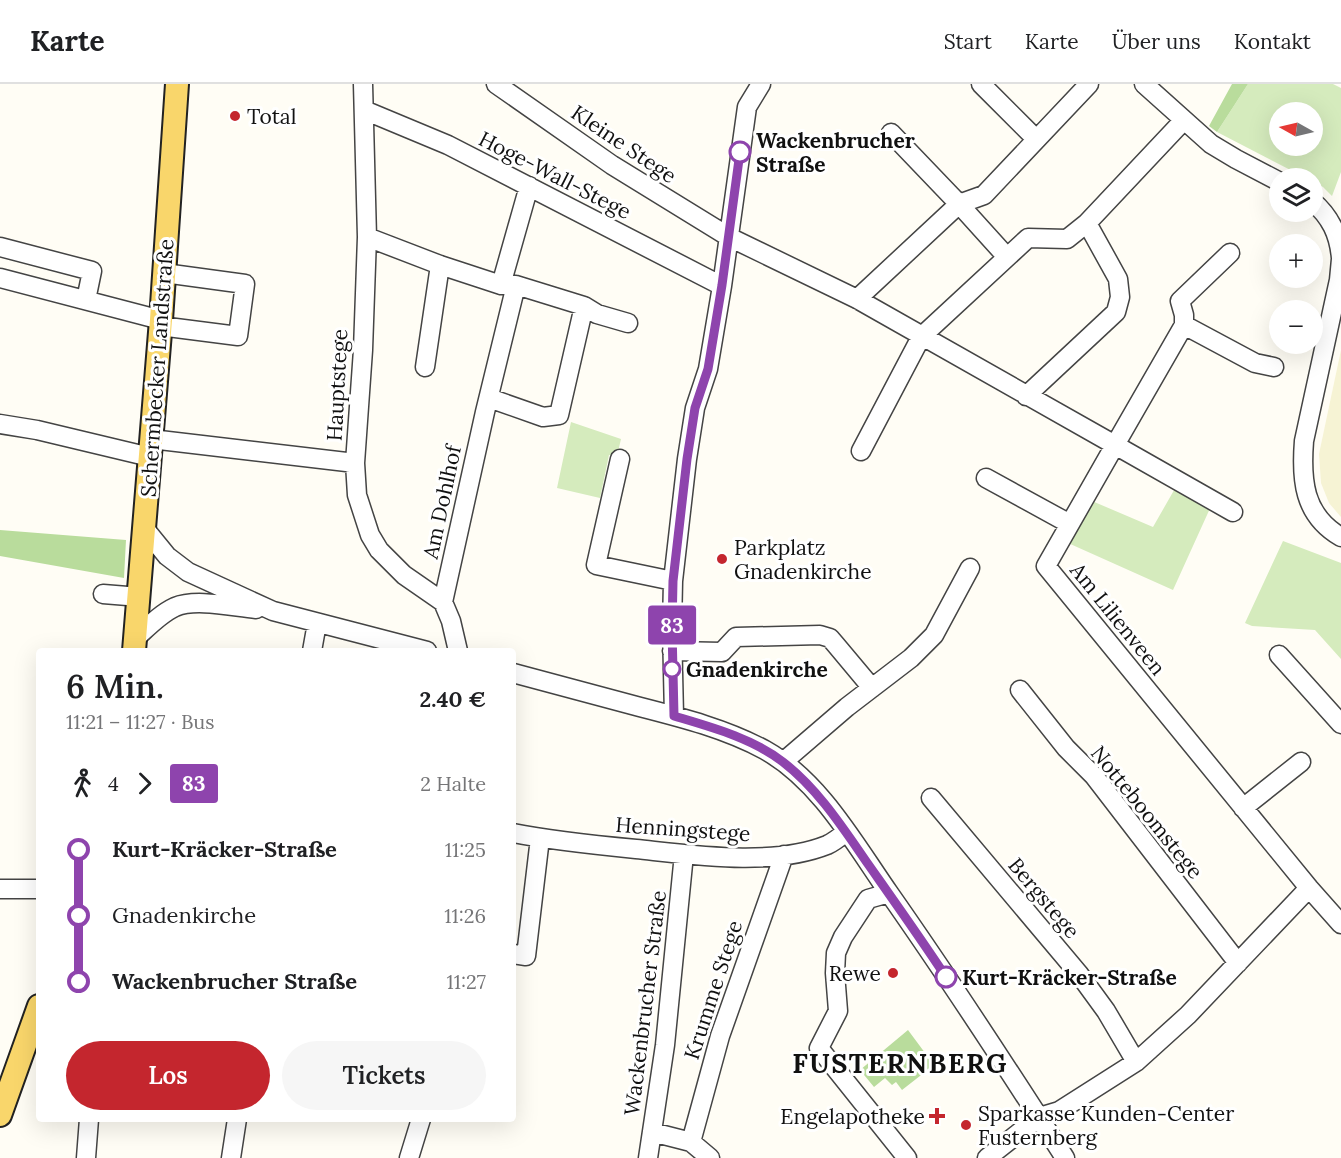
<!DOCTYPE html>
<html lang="de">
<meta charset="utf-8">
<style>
body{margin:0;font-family:Lora,serif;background:#f6f6f6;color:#202124;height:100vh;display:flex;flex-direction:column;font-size:22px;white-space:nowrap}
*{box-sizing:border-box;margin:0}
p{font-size:20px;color:#757577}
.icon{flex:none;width:33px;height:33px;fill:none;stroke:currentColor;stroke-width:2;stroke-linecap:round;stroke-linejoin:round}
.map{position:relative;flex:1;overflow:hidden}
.details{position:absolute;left:36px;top:564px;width:480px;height:474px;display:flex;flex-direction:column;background:#fff;border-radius:6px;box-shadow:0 6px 24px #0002}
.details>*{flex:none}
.badge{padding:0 12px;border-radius:4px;font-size:21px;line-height:39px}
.needle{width:39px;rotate:278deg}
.tools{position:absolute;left:1269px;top:18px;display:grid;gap:12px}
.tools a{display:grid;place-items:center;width:54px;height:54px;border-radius:50%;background:#fff;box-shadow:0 6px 24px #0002;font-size:30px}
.map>.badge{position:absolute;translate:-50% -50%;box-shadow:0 0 0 3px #fff}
.legs{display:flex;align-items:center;gap:9px;height:66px;padding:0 30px;font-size:20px}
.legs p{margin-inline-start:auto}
.overview{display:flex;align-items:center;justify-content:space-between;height:102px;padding:0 30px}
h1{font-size:33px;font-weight:600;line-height:45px}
.button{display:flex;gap:12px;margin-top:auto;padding:12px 30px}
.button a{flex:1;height:69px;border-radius:36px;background:#c4262e;color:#fff;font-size:24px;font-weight:600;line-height:69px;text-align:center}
.button a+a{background:#f6f6f6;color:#202124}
ul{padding:0 30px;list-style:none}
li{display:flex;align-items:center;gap:21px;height:66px;font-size:22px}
li i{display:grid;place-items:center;width:9px;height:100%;margin:0 8px;background:currentColor}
li i::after{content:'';width:15px;height:15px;margin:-8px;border:4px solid;border-radius:50%;background:#fff}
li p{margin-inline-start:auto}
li:first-child i{background:linear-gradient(#0000 50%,currentColor 0)}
li:last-child i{background:linear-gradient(currentColor 50%,#0000 0)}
header{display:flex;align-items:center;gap:36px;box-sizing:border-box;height:84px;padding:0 30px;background:#fff;border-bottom:2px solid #e0e0e0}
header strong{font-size:28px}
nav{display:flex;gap:33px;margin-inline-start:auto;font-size:21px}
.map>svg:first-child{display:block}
.farmland{fill:#f6f3d4}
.green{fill:#d5ebbd;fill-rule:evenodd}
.forest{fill:#b9dc9c}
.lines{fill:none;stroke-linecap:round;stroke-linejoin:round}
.minor-casing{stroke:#444;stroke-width:21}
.major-casing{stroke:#222;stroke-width:26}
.minor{stroke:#fff;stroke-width:18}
.major{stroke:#f9d66b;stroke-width:22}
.line-1-casing{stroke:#fff;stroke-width:14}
.line-1{stroke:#8e44ad;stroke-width:9}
.poi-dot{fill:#c4262e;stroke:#fff;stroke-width:2}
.stop-1-dot{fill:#fff;stroke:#8e44ad;stroke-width:3}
.labels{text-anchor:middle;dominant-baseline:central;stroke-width:6;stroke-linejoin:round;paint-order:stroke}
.poi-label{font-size:21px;fill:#111;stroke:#fff;text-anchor:start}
.stop-label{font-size:21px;font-weight:bold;fill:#111;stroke:#fff;text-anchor:start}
.street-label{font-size:21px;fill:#111;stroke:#fff}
.district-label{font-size:27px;font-weight:bold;letter-spacing:1.5px;fill:#111;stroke:#fff}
</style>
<header>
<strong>Karte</strong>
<nav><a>Start</a><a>Karte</a><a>Über uns</a><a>Kontakt</a></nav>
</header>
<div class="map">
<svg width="1341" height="1074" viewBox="0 0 1341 1074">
<rect width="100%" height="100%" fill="#fffdf5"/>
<path class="farmland" d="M1341,266V433L1329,419L1321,399L1319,370Z"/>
<path class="green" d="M1248,0H1333L1341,4V88L1332,112L1323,103L1313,98L1312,94H1306L1217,48ZM1280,28H1312V62H1280Z
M571,338L621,355L617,372L609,371L600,414L557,404Z
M1177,401L1212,420L1173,506L1068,459L1092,417L1153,443Z
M1283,457L1341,479V575L1315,546L1252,542L1245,539Z"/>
<path class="forest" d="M1232,0H1248L1217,48L1209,42Z
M0,446L126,456L124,494L0,472Z
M908,946L934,981L902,1006L896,998L892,1001L885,994L874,1003L860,986Z"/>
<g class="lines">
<defs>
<path id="minor" d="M363,0L367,153L363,266L355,379L357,411L370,451L379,466L404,491L443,518L451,537L458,567
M496,0L612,81L729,153L857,215L1115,361L1046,482L1309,804L1341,840
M981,0L1036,55
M1144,0L1211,60L1236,75L1280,98
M364,26L448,61L722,202
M891,49L959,120L984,111L1089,0
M1312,117C1331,133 1339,151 1341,174
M367,153L440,181L501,201H516L584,222L597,230L628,239
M0,163L92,187L86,216
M1341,175L1339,196L1304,357C1301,395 1303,431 1341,453
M0,194L161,236
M501,201L529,102
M857,215L959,120L1006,172
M1184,241V231L1180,217L1230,169
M160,242L238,252L245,200L164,189
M425,283L440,181
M1026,312L1116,228L1120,213L1118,195L1087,139
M489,314L543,333L559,331L584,222
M0,340L37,346L150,373
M151,355L355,379
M861,367L921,253L1028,154L1067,155L1087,139L1184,36
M620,375L596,481L673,497
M986,394L1070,440
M1233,428L1115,361L1184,241L1255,279L1274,283
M145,445L167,472L188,488L273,527L427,567
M103,510L140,513
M443,518L485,328L516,201
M137,553C148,543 160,530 175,523C196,514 233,523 256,525
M312,567L317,539
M672,567L722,568L736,553L820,551L830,554L836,561L872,604
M1279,571L1341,640
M513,589C555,600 598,612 640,623C683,634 726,645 765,666C820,697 854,759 889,809C950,896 1008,985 1065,1074
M1020,606L1066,664L1094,692L1238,879
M674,632L672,544L673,497L687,375L695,324L708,285L722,202L747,23L761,0
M783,678L847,623L911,574L934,551L970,484
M931,714L1079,890L1106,927L1136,978
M1243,724L1301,678
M513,749C554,757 595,761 636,765C693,771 772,783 827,761C834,758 840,753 846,748
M0,805H39
M889,809L868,815L843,853L836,869L835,889L838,927L819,964L907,1074
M513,870L526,872L540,754
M652,1048L691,1058L710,1074
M691,1058L720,952L784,771
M86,1074L89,1035
M231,1074L237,1035
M409,1074L421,1035
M648,1074L665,961L684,770
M987,1074L1039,1033L1059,1027L1136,978L1188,931L1309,804"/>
<path id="major" d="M134,567L161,236L177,0
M0,1031L39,922"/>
</defs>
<use href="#minor" class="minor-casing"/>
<use href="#major" class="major-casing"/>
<use href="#minor" class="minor"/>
<use href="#major" class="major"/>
</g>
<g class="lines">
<defs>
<path id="line-1" d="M740,68L722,201L708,285L695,324L687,375L673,497L672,544L674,632C711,643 752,654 783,678C818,705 843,744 868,780C894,817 921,855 946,893"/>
</defs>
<use href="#line-1" class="line-1-casing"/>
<use href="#line-1" class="line-1"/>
</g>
<g class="poi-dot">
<circle cx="235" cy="32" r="6"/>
<circle cx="722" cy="475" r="6"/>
<circle cx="893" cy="889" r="6"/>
<path d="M934 1023h6v6h6v6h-6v6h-6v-6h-6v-6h6z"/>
<circle cx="966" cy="1041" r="6"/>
</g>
<g class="stop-1-dot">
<circle cx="740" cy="68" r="10"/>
<circle cx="672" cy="585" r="8"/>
<circle cx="946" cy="893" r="10"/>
</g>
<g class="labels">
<g class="poi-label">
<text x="247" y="32">Total</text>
<text x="734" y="463">Parkplatz<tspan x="734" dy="24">Gnadenkirche</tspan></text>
<text x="881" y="889" text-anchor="end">Rewe</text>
<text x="978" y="1029">Sparkasse Kunden-Center<tspan x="978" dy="24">Fusternberg</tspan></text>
<text x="925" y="1032" text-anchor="end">Engelapotheke</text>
</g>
<g class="stop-label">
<text x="756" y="56">Wackenbrucher<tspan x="756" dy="24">Straße</tspan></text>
<text x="686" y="585">Gnadenkirche</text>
<text x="962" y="893">Kurt-Kräcker-Straße</text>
</g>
<g class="street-label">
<text transform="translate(624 60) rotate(34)">Kleine Stege</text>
<text transform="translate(555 91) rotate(27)">Hoge-Wall-Stege</text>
<text transform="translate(157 284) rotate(-86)">Schermbecker Landstraße</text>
<text transform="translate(337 301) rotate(-87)">Hauptstege</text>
<text transform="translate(442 418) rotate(-78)">Am Dohlhof</text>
<text transform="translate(1118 535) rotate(51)">Am Lilienveen</text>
<text transform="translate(1147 728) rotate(51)">Notteboomstege</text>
<text transform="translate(683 745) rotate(4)">Henningstege</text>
<text transform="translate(1044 814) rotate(50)">Bergstege</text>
<text transform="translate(713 906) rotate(-72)">Krumme Stege</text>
<text transform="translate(645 919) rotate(-83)">Wackenbrucher Straße</text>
</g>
<g class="district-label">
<text x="900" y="979">FUSTERNBERG</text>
</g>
</g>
</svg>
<div class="tools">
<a><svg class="needle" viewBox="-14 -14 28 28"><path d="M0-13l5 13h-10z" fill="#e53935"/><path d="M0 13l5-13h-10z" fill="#757577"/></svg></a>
<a><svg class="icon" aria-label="layers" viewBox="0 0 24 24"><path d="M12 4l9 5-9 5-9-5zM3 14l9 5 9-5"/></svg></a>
<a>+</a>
<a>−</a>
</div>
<b class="badge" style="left:672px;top:541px;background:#8e44ad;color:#fff">83</b>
<section class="details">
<div class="overview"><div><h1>6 Min.</h1><p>11:21 – 11:27 · Bus</p></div><b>2.40 €</b></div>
<div class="legs"><svg class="icon" aria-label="walk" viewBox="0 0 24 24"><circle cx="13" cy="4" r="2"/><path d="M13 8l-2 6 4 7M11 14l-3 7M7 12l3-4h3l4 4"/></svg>4<svg class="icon" aria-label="forward" viewBox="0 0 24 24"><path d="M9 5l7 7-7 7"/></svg><b class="badge" style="background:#8e44ad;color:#fff">83</b><p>2 Halte</p></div>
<ul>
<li><i style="color:#8e44ad"></i><b>Kurt-Kräcker-Straße</b><p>11:25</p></li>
<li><i style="color:#8e44ad"></i><span>Gnadenkirche</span><p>11:26</p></li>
<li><i style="color:#8e44ad"></i><b>Wackenbrucher Straße</b><p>11:27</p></li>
</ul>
<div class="button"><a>Los</a><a>Tickets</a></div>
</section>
</div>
